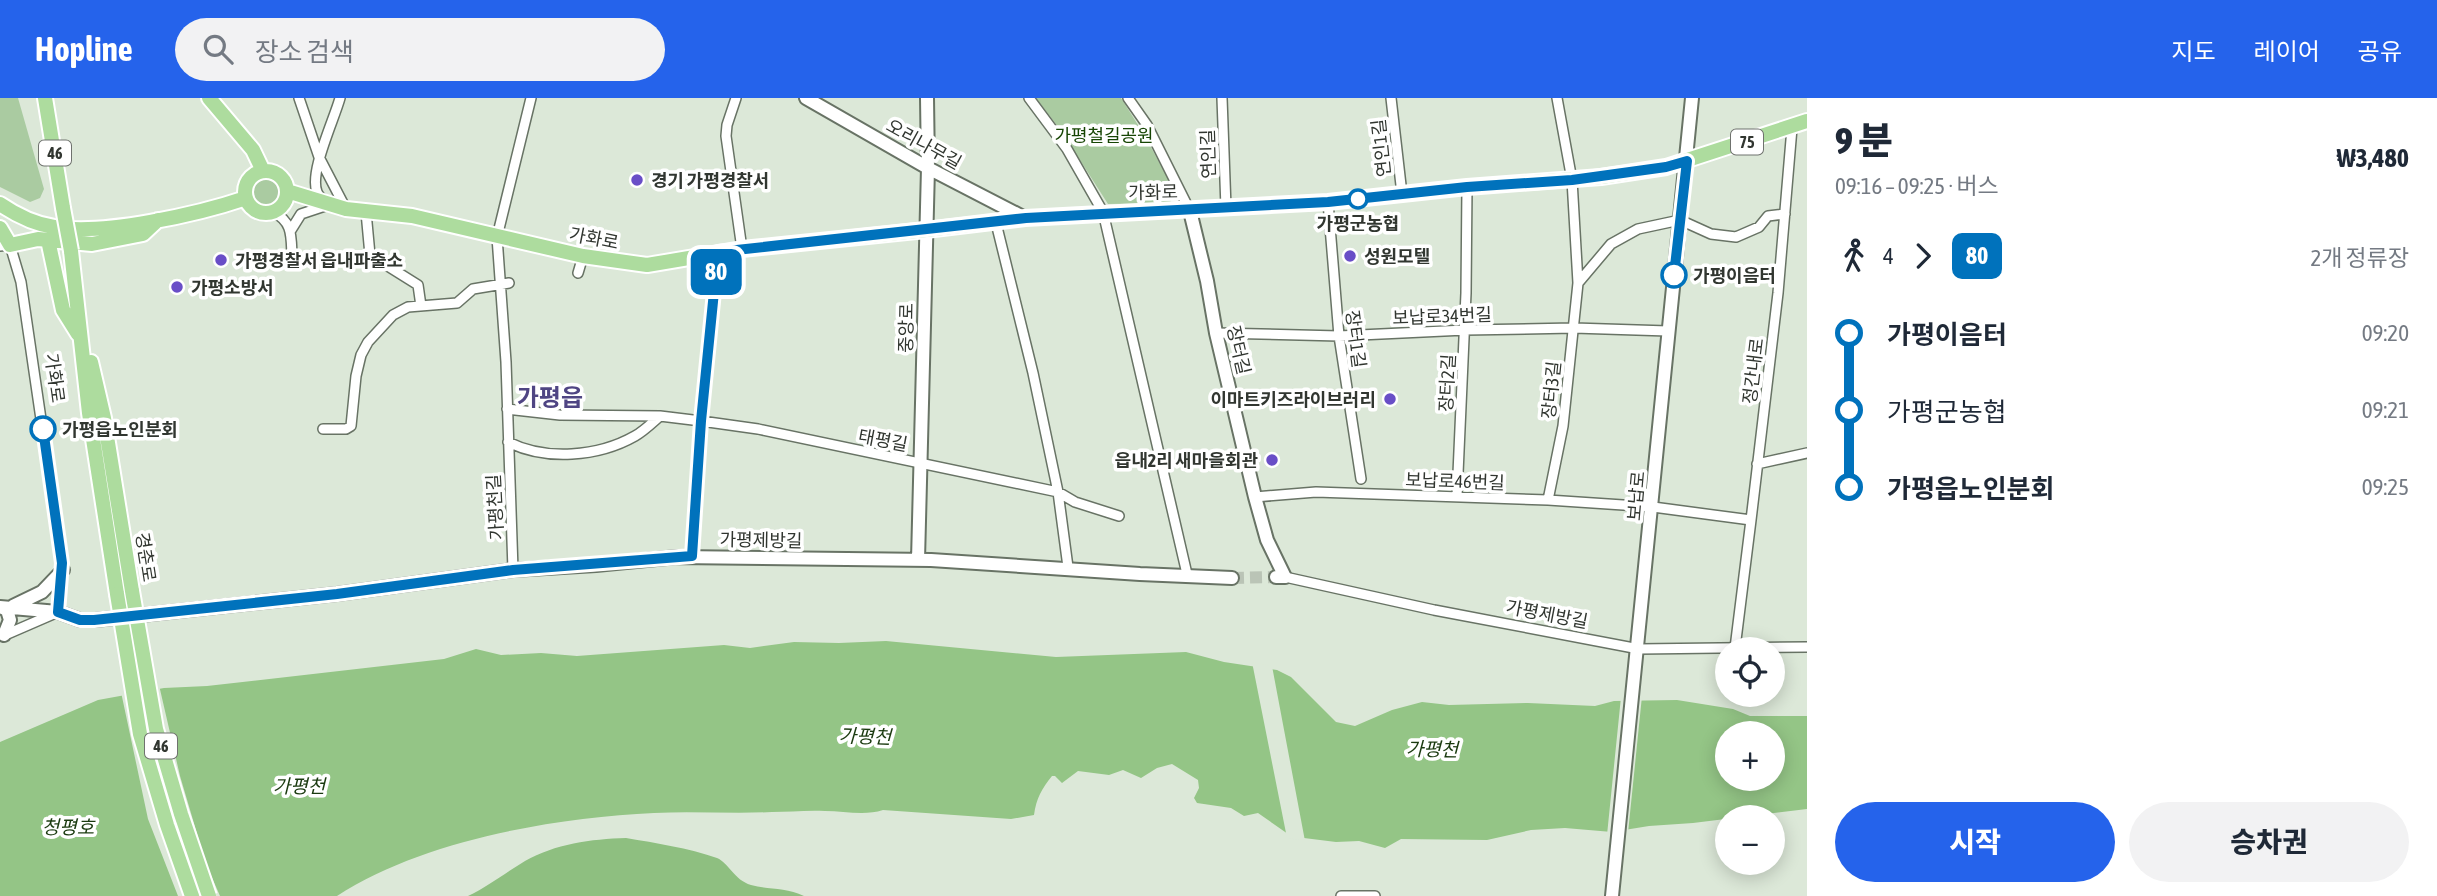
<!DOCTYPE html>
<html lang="ko">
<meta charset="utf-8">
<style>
body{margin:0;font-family:"Asap Condensed","Noto Sans KR",sans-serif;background:#f2f2f3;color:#1f2937;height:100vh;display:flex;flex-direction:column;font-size:26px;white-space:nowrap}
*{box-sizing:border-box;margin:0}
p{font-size:23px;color:#747a83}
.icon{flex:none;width:38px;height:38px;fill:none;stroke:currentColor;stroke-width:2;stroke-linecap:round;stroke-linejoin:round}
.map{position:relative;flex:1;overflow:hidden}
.panel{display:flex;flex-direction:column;background:#fff;width:630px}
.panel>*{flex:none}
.badge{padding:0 14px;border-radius:10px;font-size:24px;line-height:46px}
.fabs{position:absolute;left:1715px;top:539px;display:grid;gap:14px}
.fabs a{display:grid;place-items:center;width:70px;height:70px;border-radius:50%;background:#fff;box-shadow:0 4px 18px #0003;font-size:35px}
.map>.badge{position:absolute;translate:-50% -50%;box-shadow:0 0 0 4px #fff}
.legs{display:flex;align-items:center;gap:10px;height:77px;padding:0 28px;font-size:23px}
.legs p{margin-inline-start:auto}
.overview{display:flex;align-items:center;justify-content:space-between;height:119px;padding:0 28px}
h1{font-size:38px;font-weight:800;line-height:52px}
.cta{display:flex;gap:14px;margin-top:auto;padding:14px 28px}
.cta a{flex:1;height:80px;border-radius:42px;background:#2563eb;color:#fff;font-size:28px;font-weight:800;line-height:80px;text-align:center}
.cta a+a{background:#f2f2f3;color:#1f2937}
ul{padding:0 28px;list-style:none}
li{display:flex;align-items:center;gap:24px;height:77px;font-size:26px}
li i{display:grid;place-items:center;width:10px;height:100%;margin:0 9px;background:currentColor}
li i::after{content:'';width:18px;height:18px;margin:-9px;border:5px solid;border-radius:50%;background:#fff}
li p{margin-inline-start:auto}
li:first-child i{background:linear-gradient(#0000 50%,currentColor 0)}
li:last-child i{background:linear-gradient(currentColor 50%,#0000 0)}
header{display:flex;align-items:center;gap:42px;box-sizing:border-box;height:98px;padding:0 35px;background:#2563eb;color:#fff}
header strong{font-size:33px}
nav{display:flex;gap:38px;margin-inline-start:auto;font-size:24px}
.search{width:490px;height:63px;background:#f2f2f3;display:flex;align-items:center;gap:18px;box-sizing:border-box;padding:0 24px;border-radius:38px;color:#747a83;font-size:26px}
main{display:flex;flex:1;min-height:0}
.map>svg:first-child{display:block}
.green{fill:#aacba1}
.forest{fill:#8ebf80}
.water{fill:#94c586;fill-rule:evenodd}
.pier{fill:#dce8d8}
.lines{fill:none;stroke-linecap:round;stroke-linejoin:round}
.secondary-tunnel{stroke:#bac4b6;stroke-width:12;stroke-dasharray:12 6;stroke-linecap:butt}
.street-casing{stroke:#687365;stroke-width:12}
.secondary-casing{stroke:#687365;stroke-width:16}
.primary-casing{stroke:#fff;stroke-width:18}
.street{stroke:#fff;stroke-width:9}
.secondary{stroke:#fff;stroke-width:12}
.primary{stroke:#addc9e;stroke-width:14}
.primary-bridge-casing{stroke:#fff;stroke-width:18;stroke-linecap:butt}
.primary-bridge{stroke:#addc9e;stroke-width:14}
.line-1-casing{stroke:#fff;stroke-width:16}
.line-1{stroke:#0072bc;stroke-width:10}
.poi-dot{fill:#694ec7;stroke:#fff;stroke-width:2.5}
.stop-1-dot{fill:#fff;stroke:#0072bc;stroke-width:3.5}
.labels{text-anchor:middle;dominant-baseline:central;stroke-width:7;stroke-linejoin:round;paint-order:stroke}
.shield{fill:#fff;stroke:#6f726e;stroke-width:2}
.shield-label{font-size:16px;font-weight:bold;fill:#313630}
.park-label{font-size:18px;fill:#164503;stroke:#fff}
.street-label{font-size:18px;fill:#313630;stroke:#fff}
.poi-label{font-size:18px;font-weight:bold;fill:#313630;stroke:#fff;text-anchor:start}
.stop-label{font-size:18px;font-weight:bold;fill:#313630;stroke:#fff;text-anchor:start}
.water-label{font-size:19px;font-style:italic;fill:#1a3a0f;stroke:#fff}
.district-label{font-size:24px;font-weight:bold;fill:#4f4583;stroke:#fff}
</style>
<header>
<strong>Hopline</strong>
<div class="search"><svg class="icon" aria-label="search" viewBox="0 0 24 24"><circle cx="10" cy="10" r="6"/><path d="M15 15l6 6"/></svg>장소 검색</div>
<nav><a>지도</a><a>레이어</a><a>공유</a></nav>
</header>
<main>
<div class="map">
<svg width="1807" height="798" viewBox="0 0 1807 798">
<rect width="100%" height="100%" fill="#dce8d8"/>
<path class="green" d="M0,0H18L44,91L40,100L30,104L0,89Z
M1036,0H1121L1145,38L1175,94L1170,105L1108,106L1062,34Z
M252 94a15 15 0 1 1 30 0a15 15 0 1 1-30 0Z"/>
<path class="forest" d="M626,740C656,745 688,750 717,760C729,765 734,782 751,787C769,792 786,789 804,798H468C489,788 505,775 525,763C555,746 591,741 626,740Z"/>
<path class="water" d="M886,543L1056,559L1186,554L1224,564L1277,572L1291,579L1336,624L1355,628L1392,612L1422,604L1449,607L1528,605L1595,608L1614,603L1677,602L1733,611L1750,618H1807V711L1693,725L1649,728L1612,734L1565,730L1531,732L1487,742L1401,741L1385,750L1359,743L1336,744L1296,739L1288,736L1258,715L1244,718L1231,710L1197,705L1194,700L1199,690L1198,682L1172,666L1157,670L1141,680L1123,672L1109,677L1078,673L1062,685L1055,678H1052C1042,690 1036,701 1034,717L1011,721L883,712C865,718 844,713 825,713C807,712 789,714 772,714C733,716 693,713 654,715C553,720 423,742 337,798H0V644L98,602L164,590L207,588L444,561L476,551L501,557L541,555L577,558L724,547L750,550L794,544L839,545ZM1727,635H1773V681H1727Z"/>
<path class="pier" d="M1252,564L1272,568L1305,743L1287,740Z
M159,587L180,678L206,766L220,798H178L148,721L121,594Z
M1642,598L1628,735L1607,737L1621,599Z"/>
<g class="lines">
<path class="secondary-tunnel" d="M1232,480L1276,479"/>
<defs>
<path id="street" d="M299,0L319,59L346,111
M736,0L727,27L726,38L742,151
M1029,0L1067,51L1103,114L1187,476
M1128,0L1147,27L1190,113
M1222,0L1226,110
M1391,0L1402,96
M1328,104L1339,238L1361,381
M273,114C293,124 291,138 292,158
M366,114L370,157L418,187L421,208
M996,125L1033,275L1058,394L1068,469
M291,132L301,116L328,107C324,103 319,99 317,94C309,74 334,22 340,0
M0,148L10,147L21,184L63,472L58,514L5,537
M578,175L583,158
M1578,185L1611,146L1638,131L1680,122L1711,136L1736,139L1759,129L1768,118L1785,116
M1216,235L1339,238L1465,232L1574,230L1668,233
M507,311L560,317L660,318L701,323L758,331L1058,394L1075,404L1119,418
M323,331H346L351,328L356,278L361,257L368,244L393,217L408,209L457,205L473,191L509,185
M508,344C546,363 598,359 635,338C644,333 652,325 660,318
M1757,366L1807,355
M1457,398L1466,195L1467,89
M1255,399L1316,394L1548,402L1653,409L1751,422L1778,195L1792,30
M1548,402L1563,328L1578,185L1572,82L1557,0
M692,458L701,323L718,154
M513,472L506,264L497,139L531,0
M1285,479L1434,512L1639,551L1807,549
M1735,550L1751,422
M1341,798H1375"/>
<path id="secondary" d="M806,0L928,70L1025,120
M1190,113L1207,183L1216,235L1255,399L1267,442L1285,479H1276
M918,462L928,70L927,0
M13,508L42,494L63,472
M0,509L58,514L80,522H95L337,496L513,472L596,467L677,459L931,462L1140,476L1232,480
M0,509L7,512L10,522L4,537
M1612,798L1692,0"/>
<path id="primary" d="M45,0L63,110
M209,0L253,52L263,73
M245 94a21 21 0 1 1 42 0a21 21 0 1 1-42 0Z
M287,93L346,111L412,118L583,158L647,167L742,151L926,132L1025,120L1328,104L1467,89L1601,79L1666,69L1807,23
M0,106C16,117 35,126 54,129C102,138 199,116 246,100
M0,130L10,147L38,141L92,146L143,136L158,122
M48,142L63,212L78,236
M71,153L89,315L117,496
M91,264L104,320L132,493"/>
</defs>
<use href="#street" class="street-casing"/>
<use href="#secondary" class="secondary-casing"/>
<use href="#primary" class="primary-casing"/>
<use href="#street" class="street"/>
<use href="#secondary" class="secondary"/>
<use href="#primary" class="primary"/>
<defs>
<path id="primary-bridge" d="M63,110L71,153
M132,493L156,631L181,716L209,798
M117,496L140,636L167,727L192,798"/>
</defs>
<use href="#primary-bridge" class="primary-bridge-casing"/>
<use href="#primary-bridge" class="primary-bridge"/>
</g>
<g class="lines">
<defs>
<path id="line-1" d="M43,331L62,465L58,514L80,522H94L337,496L513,472L692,458L701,323L718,154L1026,120L1328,104L1467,89L1572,82L1666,69L1687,63L1674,177"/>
</defs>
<use href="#line-1" class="line-1-casing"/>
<use href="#line-1" class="line-1"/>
</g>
<g class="poi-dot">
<circle cx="637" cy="82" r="7"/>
<circle cx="1350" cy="158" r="7"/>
<circle cx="221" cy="162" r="7"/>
<circle cx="177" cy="189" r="7"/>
<circle cx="1390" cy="301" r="7"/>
<circle cx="1272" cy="362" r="7"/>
</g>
<g class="stop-1-dot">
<circle cx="1358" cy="101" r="9"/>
<circle cx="1674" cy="177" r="12"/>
<circle cx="43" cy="331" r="12"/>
</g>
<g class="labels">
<g class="shield">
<rect x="1731" y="31.5" width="32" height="25" rx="5"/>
<rect x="39" y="42.5" width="32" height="25" rx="5"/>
<rect x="145" y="635.5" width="32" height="25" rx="5"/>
</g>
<g class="shield-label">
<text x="1747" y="44">75</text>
<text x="55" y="55">46</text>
<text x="161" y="648">46</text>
</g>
<g class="park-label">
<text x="1104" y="37">가평철길공원</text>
</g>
<g class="street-label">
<text transform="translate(924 46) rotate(29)">오리나무길</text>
<text transform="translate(1381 50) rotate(-96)">연인1길</text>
<text transform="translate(1208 56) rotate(-92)">연인길</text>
<text transform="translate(1153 94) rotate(-1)">가화로</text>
<text transform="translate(594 140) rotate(11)">가화로</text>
<text transform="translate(1442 218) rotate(-2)">보납로34번길</text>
<text transform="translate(906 230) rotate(-89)">중앙로</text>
<text transform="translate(1356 241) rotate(83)">장터1길</text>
<text transform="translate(1239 252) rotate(77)">장터길</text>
<text transform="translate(1753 273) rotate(-83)">정간내로</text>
<text transform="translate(55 280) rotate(82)">가화로</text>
<text transform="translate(1447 285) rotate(-87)">장터2길</text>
<text transform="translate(1551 292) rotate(-84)">장터3길</text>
<text transform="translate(883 342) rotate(11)">태평길</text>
<text transform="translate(1455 383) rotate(2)">보납로46번길</text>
<text transform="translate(1636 398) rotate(-85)">보납로</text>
<text transform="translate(495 409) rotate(-93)">가평천길</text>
<text transform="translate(761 442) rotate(1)">가평제방길</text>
<text transform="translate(146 459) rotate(81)">경춘로</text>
<text transform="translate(1547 516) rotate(11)">가평제방길</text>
</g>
<g class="poi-label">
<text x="651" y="82">경기 가평경찰서</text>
<text x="1364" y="158">성원모텔</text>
<text x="235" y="162">가평경찰서 읍내파출소</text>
<text x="191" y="189">가평소방서</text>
<text x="1376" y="301" text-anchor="end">이마트키즈라이브러리</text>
<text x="1258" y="362" text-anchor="end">읍내2리 새마을회관</text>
</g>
<g class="stop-label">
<text x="1358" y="125" text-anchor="middle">가평군농협</text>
<text x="1693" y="177">가평이음터</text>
<text x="62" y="331">가평읍노인분회</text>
</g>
<g class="water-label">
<text transform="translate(865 638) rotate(2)">가평천</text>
<text transform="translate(1432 651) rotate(1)">가평천</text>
<text x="299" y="688">가평천</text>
<text x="68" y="729">청평호</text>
</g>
<g class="district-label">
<text x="550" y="299">가평읍</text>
</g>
</g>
</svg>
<div class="fabs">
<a><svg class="icon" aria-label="locate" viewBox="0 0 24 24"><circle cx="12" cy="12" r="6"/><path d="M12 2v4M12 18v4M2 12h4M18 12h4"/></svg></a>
<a>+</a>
<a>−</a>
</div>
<b class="badge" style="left:716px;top:174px;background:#0072bc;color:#fff">80</b>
</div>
<section class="panel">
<div class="overview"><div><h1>9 분</h1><p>09:16 – 09:25 · 버스</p></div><b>₩3,480</b></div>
<div class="legs"><svg class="icon" aria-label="walk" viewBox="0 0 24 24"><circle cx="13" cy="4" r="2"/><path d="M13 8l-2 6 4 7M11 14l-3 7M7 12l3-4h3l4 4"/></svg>4<svg class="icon" aria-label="forward" viewBox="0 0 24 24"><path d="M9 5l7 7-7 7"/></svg><b class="badge" style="background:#0072bc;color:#fff">80</b><p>2개 정류장</p></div>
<ul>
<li><i style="color:#0072bc"></i><b>가평이음터</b><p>09:20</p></li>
<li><i style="color:#0072bc"></i><span>가평군농협</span><p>09:21</p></li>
<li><i style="color:#0072bc"></i><b>가평읍노인분회</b><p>09:25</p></li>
</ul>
<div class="cta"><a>시작</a><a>승차권</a></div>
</section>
</main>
